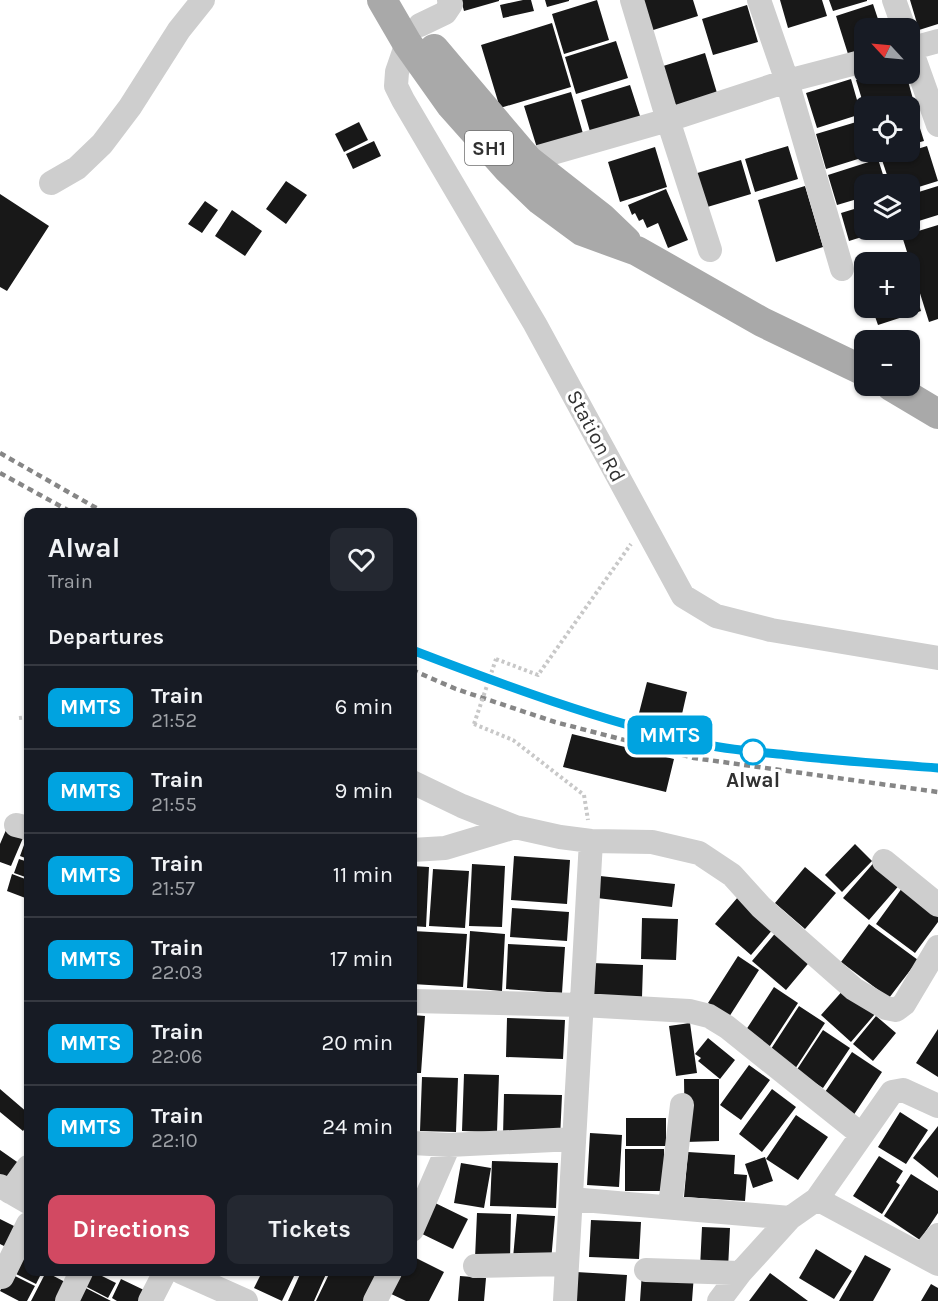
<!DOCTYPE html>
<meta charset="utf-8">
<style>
body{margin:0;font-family:Karla,sans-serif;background:#242831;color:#f1f3f6;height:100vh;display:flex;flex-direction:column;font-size:22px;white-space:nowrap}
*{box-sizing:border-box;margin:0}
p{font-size:20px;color:#9ea1a6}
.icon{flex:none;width:33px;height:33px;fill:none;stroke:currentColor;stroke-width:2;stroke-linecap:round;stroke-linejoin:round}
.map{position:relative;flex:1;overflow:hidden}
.drawer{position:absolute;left:24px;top:508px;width:393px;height:768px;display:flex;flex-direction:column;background:#171b24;border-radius:12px;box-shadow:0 2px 4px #0004}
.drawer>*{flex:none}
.badge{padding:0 12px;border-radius:9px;font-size:21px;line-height:39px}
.needle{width:39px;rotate:296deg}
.fabs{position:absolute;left:854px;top:18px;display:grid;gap:12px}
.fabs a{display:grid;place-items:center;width:66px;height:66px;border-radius:12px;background:#171b24;box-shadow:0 2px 4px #0004;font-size:30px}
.map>.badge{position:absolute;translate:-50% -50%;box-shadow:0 0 0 3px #fff}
h2{padding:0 24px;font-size:22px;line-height:54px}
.round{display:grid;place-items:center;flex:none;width:63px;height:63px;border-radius:12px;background:#242831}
.summary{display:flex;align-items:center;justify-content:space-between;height:102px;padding:0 24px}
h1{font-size:28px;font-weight:700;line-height:45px}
.button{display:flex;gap:12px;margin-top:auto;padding:12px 24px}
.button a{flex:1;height:69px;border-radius:12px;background:#d24962;color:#fff;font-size:24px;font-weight:700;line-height:69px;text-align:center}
.button a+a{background:#242831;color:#f1f3f6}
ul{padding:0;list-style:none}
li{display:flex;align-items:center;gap:18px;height:84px;padding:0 24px;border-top:2px solid #363941}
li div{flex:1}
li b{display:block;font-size:22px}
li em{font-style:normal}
li .badge{min-width:66px;font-weight:700;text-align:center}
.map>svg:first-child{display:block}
.building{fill:#181818}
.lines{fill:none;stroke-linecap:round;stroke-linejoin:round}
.path{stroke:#c8c8c8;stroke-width:4;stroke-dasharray:3 3;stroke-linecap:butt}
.minor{stroke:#cecece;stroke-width:24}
.major{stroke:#a9a9a9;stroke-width:30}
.rail{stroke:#868686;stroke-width:4.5;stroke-dasharray:6 4.5;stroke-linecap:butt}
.path-bridge{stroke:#c8c8c8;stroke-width:4;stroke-dasharray:3 3;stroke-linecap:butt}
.line-casing{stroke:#fff;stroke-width:14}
.line{stroke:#00a3e0;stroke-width:9}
.stop-dot{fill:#fff;stroke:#00a3e0;stroke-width:3}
.labels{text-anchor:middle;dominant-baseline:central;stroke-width:6;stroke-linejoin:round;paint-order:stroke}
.shield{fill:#fff;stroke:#6f6f6f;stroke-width:1.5}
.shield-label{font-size:20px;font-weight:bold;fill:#313131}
.street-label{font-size:21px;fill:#313131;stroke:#fff}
.stop-label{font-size:21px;font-weight:bold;fill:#313131;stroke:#fff}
</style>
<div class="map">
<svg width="938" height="1301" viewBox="0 0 938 1301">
<rect width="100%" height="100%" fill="#fff"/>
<path class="building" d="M461,0H499V1L464,11Z
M523,0H531L534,11L503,18L500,5Z
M545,0H569V1L547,7Z
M597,0L609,40L564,54L552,14Z
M640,0H693L698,16L650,31Z
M780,0H822L827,16L788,28Z
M829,0H867V1L833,11Z
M910,0H938V24L919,30Z
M873,4L881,28H864V49L848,54L836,16Z
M747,5L758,42L713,55L702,19Z
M552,23L571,87L500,108L481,45Z
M616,41L628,78L576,94L565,57Z
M705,53L717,93L672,107L660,67Z
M877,74H906L913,99L889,106H864L856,80Z
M851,79L861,114L817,128L806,93Z
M630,85L641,119L591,135L581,100Z
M571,92L584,137L538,151L524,106Z
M913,106L924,141L909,145V107Z
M863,120L864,152H873L874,154L826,169L816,134Z
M359,122L368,140L344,152L335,134Z
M374,141L381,156L353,169L346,154Z
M788,146L798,179L755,192L745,159Z
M927,146L938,181L909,190V184H890L882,160Z
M655,147L667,187L620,202L608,162Z
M878,159L886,184H864V197L837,205L828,175Z
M741,160L751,194L704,208L694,174Z
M286,181L307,195L286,224L266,209Z
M805,186L823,247L776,262L758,200Z
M938,186V215L909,224V195Z
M666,189L688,240L668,248L658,223L647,228L643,219L639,221L635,213L632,215L628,205Z
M0,194L49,226L7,291L0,287Z
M205,201L218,210L202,233L188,224Z
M864,206V230H884L849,241L841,213Z
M232,210L262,231L245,256L215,236Z
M938,225V319L929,322L902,236Z
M916,294L921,311L878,325L872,308H909V297Z
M647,682L687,692L680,723L639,713Z
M572,734L674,759L666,792L563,767Z
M6,830L23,838L11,866L0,862V844Z
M28,834V859L20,856Z
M855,844L872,861L842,892L825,875Z
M514,856L570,860L567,904L511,900Z
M19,859L28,862V878L14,873Z
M877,859L902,882L869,920L843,898Z
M472,864L505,866L502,927L469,926Z
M412,866L429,867L426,927L412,926Z
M805,867L836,893L805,929L775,903Z
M433,869L469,871L465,928L429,926Z
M12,874L28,880V899L7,891Z
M600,876L675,884L672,907L597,898Z
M905,884L938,909V922L915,953L876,924Z
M738,897L774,928L751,955L715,924Z
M512,908L569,912L567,941L510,937Z
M642,918L678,919L676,960L641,959Z
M869,924L918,960L889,998L841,962Z
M778,930L812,959L786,990L752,961Z
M413,931L467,934L463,987L412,984Z
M470,931L505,934L502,991L467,988Z
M508,944L565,947L562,993L506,989Z
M738,956L759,970L729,1017L708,1003Z
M592,963L643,965L642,997L591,995Z
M774,987L798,1003L768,1049L744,1033Z
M845,988L875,1014L851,1042L821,1015Z
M799,1006L825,1023L795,1069L769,1052Z
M412,1015L425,1016L421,1073H412Z
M876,1016L896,1033L873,1061L853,1044Z
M507,1018L565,1020L563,1059L506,1057Z
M690,1023L697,1073L676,1076L669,1026Z
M938,1029V1077L916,1063Z
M823,1030L850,1048L823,1088L796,1071Z
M708,1038L735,1060L720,1079L698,1061L701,1058L695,1054Z
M852,1052L882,1072L853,1116L823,1095Z
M749,1065L770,1080L741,1120L720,1105Z
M464,1074L499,1075L497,1132L462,1131Z
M422,1077L458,1078L456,1132L420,1131Z
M684,1079H719V1141L685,1142Z
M0,1089L28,1113V1124L23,1131L0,1112Z
M772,1089L796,1107L762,1152L739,1134Z
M504,1094L562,1095L560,1139L503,1136Z
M900,1112L928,1130L906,1164L878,1147Z
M796,1115L828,1137L798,1180L766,1159Z
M626,1118H666V1146H626Z
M938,1126V1178L913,1158Z
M590,1133L622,1135L619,1187L587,1185Z
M625,1149H664V1191H625Z
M0,1150L20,1164L6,1183L0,1178Z
M688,1152L735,1155L734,1174L747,1175L745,1201L684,1197Z
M879,1156L903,1171L896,1182L900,1185L882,1214L853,1196Z
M765,1157L773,1181L753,1188L745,1164Z
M492,1161L558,1163L556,1208L490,1206Z
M461,1163L491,1168L484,1208L454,1203Z
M911,1174L938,1191V1213L920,1240L884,1216Z
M429,1200L468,1219L453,1249L414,1230Z
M477,1213L511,1214L510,1259L475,1258Z
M517,1214L555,1216L551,1261L513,1258Z
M0,1219L20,1229L10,1249L0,1244Z
M591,1220L641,1222L639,1259L589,1257Z
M702,1227L730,1228L728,1269L700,1268Z
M816,1249L852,1271L834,1299L799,1278Z
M19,1255L28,1260V1272H42L36,1284L10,1271Z
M865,1255L891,1269L873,1301H839Z
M412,1256L444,1272L429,1301H406L387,1292L397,1272H412Z
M46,1272L67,1283L57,1301H31Z
M89,1272H94L116,1283L108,1298L83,1285Z
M262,1272H296L282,1301L254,1288Z
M301,1272H327L314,1301H288Z
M330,1272H373L382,1276L370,1301H316Z
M576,1272L627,1275L625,1301H574Z
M642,1272L694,1274L692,1301H640Z
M9,1273L35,1286L27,1301H19L0,1291Z
M770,1273L808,1301H749Z
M460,1276L486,1278L484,1301H458Z
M121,1279L146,1291L141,1301H117L112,1298Z
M931,1284L938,1288V1301H921Z
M82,1286L111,1301H74Z"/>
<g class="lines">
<path class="path" d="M496,659L538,675L631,544
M19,718L28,717
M474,724L513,740L584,795L588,820"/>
<path class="minor" d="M632,0L668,120L710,250
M759,0L787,81L842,269
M894,0L904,28
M420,25L445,13L451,4L449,0
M407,43L397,72L396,86L403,100L535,324L683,596L716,616L771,630L938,658
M909,44L938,125
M909,49L938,41
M528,160L668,120L787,81L864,61
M51,183L77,168L102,144L130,107L179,30L203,0
M412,782L462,806L515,827
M16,825L28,828
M412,850L445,848L515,827L560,837L591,841L652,842L699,853L732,875L761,907L854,989L886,1008L896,1010L904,1004L938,947
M884,861L938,905
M412,1001L582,1005L689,1011L709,1016L727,1027L862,1135
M412,1143L449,1145L574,1139
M0,1186L28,1202
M10,1192L28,1167
M571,1199L790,1218L817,1199L938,1264
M817,1199L892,1092L903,1090L938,1106
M670,1206L682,1105
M412,1230L449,1145
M922,1255L938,1235
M475,1266L567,1264
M646,1270L740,1273
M181,1272L246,1301
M2,1277L28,1224
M67,1301L81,1272
M150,1301L165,1272
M375,1301L390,1272
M565,1301L591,841
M719,1301L740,1273L790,1218"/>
<path class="major" d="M382,0L407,43L451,105L508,169L540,200L582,231L637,251L762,322L864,371
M434,49L528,160L602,218L626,241
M891,386L938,414"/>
<path class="rail" d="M0,453L105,513
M0,473L73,513
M412,650C506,686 601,721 698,743C726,749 755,752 784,755C835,760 887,764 938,768
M412,670L456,689L555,722L694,758L938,792"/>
<path class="path-bridge" d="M474,724L496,659"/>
</g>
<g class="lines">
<defs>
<path id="line" d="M412,650C506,686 601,721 698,743C728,750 758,752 788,755C838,761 888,764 938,768"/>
</defs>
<use href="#line" class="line-casing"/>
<use href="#line" class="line"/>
</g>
<circle class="stop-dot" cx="753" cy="752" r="12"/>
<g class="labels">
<rect class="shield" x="465" y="131" width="48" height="34" rx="4.5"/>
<g class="shield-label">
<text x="489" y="148">SH1</text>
</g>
<g class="street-label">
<text transform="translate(596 436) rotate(62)">Station Rd</text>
</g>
<g class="stop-label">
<text x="753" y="780">Alwal</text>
</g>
</g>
</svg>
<div class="fabs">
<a><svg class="needle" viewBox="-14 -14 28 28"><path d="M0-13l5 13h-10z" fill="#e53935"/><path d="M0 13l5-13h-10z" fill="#9ea1a6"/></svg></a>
<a><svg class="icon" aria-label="locate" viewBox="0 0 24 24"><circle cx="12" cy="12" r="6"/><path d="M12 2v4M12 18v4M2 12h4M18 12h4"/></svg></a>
<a><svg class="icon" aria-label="layers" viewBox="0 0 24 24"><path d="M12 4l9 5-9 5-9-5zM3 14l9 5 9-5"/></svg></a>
<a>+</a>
<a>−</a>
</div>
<b class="badge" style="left:670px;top:735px;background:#00a3e0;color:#fff">MMTS</b>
<section class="drawer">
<div class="summary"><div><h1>Alwal</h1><p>Train</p></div><a class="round"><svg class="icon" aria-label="heart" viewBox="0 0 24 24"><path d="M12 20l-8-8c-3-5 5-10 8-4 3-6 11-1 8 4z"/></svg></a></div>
<h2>Departures</h2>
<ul>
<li><span class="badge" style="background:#00a3e0;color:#fff">MMTS</span><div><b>Train</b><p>21:52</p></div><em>6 min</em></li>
<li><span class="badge" style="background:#00a3e0;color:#fff">MMTS</span><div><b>Train</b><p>21:55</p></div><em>9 min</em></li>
<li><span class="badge" style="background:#00a3e0;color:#fff">MMTS</span><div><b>Train</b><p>21:57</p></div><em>11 min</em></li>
<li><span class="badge" style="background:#00a3e0;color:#fff">MMTS</span><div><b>Train</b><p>22:03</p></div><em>17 min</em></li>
<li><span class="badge" style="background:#00a3e0;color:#fff">MMTS</span><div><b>Train</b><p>22:06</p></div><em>20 min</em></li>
<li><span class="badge" style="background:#00a3e0;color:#fff">MMTS</span><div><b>Train</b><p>22:10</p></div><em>24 min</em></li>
</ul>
<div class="button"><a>Directions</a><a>Tickets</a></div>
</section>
</div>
